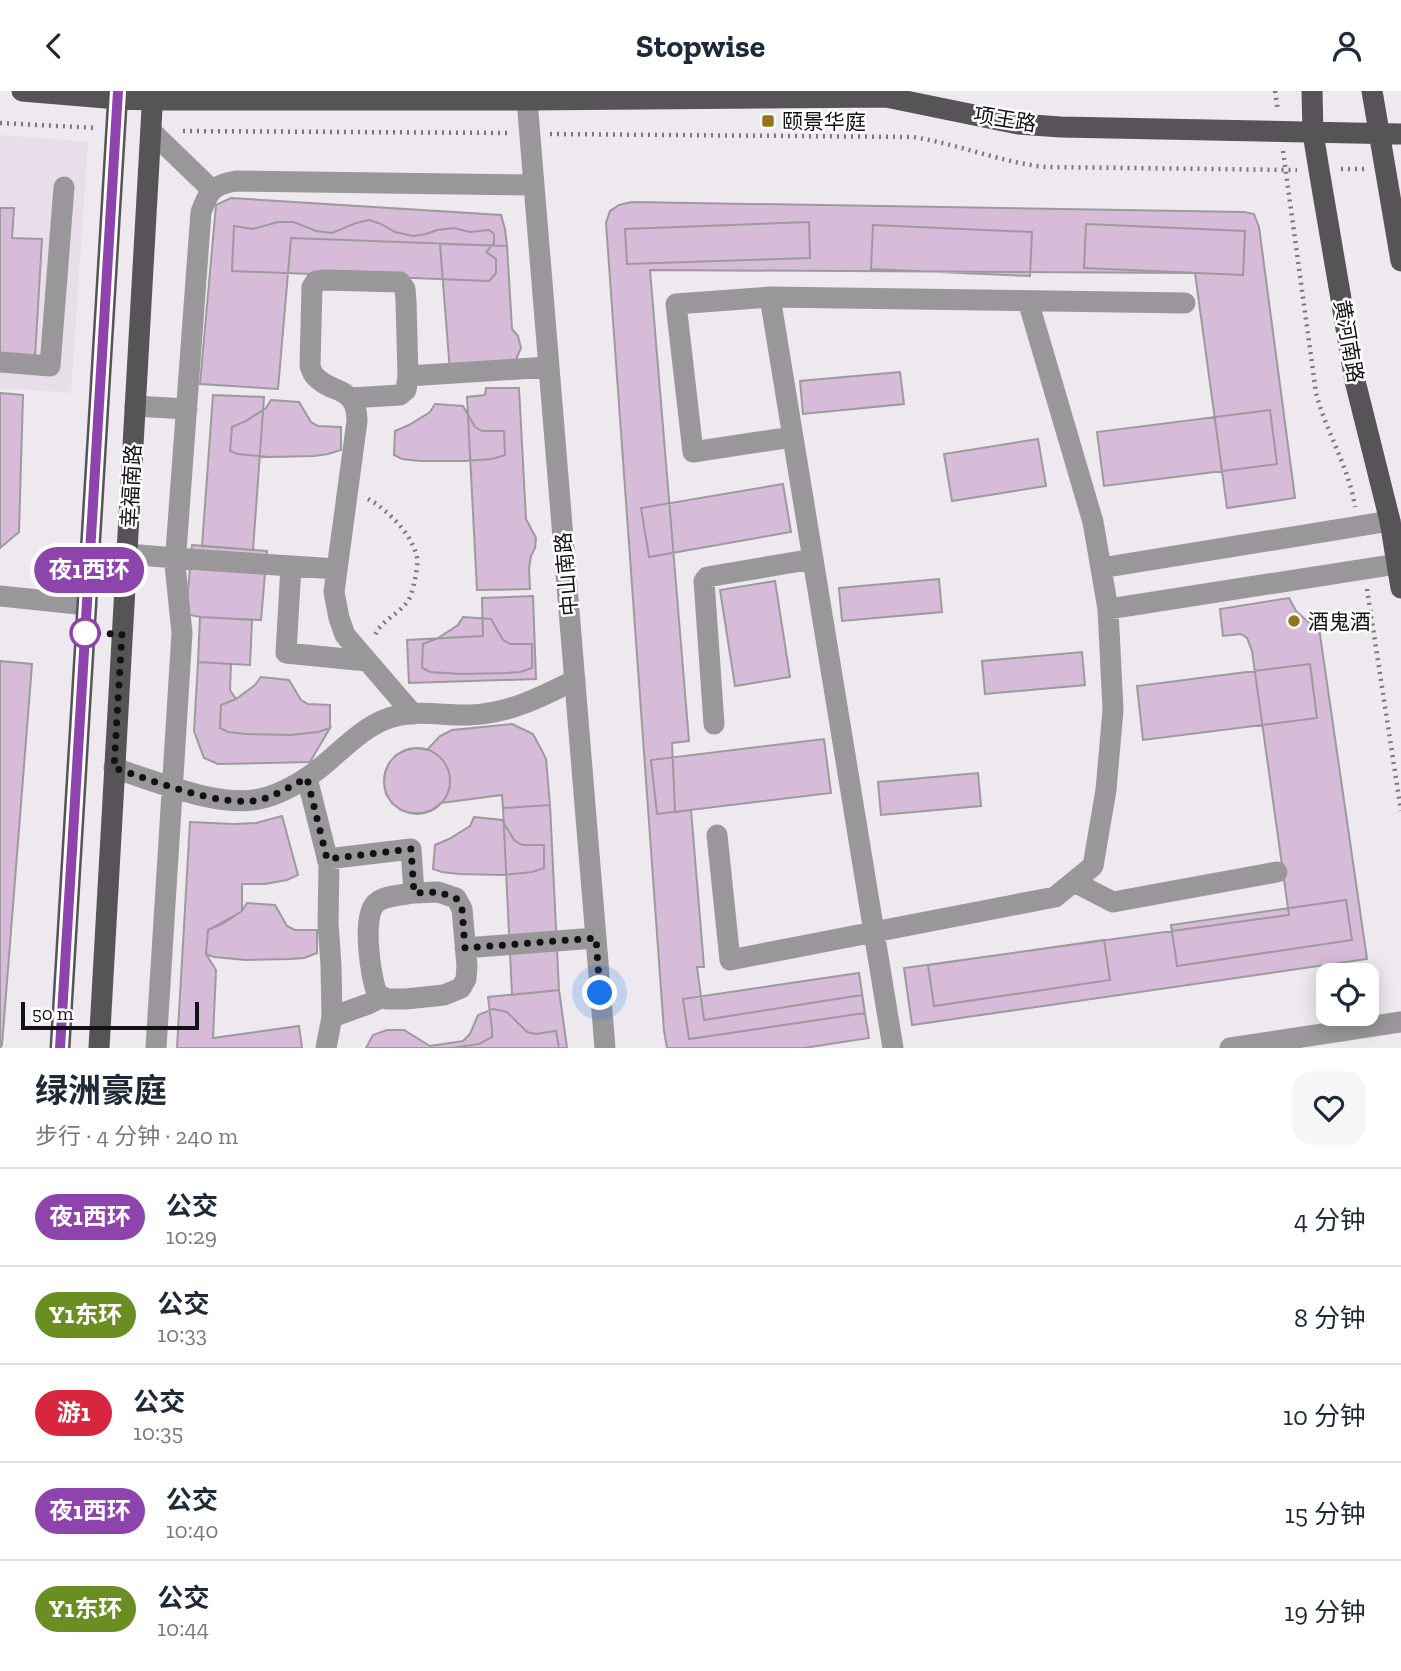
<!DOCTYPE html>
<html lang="zh">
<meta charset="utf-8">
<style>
body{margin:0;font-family:"Zilla Slab","Noto Sans SC",serif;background:#f6f6f7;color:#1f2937;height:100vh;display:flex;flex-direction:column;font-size:26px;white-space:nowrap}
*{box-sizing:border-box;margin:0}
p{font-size:23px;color:#747a83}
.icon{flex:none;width:38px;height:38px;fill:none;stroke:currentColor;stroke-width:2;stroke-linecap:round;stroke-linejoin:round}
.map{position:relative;height:957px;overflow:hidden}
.sheet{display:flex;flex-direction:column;background:#fff;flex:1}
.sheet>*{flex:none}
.badge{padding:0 14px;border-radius:23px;font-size:24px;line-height:46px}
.buttons{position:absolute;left:1316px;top:872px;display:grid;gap:14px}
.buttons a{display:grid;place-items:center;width:63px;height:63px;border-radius:14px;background:#fff;box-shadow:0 4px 18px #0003;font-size:35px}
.scale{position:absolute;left:21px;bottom:18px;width:178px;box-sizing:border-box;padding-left:7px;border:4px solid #121113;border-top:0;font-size:19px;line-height:24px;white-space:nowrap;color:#121113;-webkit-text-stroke:5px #fff;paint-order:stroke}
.you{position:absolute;width:35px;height:35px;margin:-18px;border:5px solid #fff;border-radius:50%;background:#1a73e8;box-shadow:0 0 0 10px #1a73e833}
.map>.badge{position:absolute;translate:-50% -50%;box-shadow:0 0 0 4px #fff}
.round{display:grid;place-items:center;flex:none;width:74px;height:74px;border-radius:21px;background:#f6f6f7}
.headline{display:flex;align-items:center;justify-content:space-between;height:119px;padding:0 35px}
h1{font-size:33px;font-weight:700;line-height:52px}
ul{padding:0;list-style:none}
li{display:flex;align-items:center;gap:21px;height:98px;padding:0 35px;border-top:2px solid #e0e1e3}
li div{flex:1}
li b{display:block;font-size:26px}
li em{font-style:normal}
li .badge{min-width:77px;font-weight:700;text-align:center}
header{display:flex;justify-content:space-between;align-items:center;height:91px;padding:0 35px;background:#fff;font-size:32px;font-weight:700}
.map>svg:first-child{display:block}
.built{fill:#e8dee9}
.building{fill:#d6bcd8;stroke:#9d999e;stroke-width:2}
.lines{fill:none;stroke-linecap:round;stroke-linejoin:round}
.path{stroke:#7b787c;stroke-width:4.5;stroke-dasharray:2 5;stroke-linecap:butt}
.minor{stroke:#999799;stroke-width:21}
.major{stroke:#575457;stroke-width:21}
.line-casing{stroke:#fff;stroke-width:16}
.line{stroke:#8e44ad;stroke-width:10}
.walk{stroke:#121113;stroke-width:7;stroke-dasharray:0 12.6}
.poi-dot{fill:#95741c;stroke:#fff;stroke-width:2.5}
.stop-dot{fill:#fff;stroke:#8e44ad;stroke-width:3.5}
.labels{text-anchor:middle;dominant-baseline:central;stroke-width:5;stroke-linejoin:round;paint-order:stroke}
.street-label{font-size:21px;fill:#121113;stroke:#fff}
.poi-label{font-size:21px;fill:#121113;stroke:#fff;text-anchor:start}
</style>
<header><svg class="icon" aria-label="back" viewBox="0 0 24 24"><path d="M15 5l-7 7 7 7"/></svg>Stopwise<svg class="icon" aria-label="person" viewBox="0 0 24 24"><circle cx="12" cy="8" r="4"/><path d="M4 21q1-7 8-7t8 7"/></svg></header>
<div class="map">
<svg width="1401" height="957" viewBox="0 0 1401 957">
<rect width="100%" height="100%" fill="#ede9ee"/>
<path class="built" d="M0,44L88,51L71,302L0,297Z"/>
<path class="building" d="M231,107L501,124L505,138L507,155L291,147L278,298L200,293L216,114Z
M632,111L1244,121L1254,123L1259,136L1295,407L1227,417L1195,182L650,179L689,650L672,652L675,721L691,719L704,876H697L704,929L862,904L869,947L804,957H667L664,940L606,132L610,120L619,114Z
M0,117H14L12,147L42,148L35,266L0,264Z
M369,129L381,133L395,141L413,145L426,143L437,139L454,137L470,141L489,139L494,143V152L486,161L496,168V182L489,190L232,180L234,135L253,138L278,131H294L316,140L332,142L356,132Z
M809,131L810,167L627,173L625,138Z
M1086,133L1245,140L1243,184L1084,177Z
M873,134L1032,141L1030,185L871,178Z
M440,153L507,155L512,238L518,245L521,257L517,266V276L450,281Z
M900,281L904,313L803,323L800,290Z
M486,297H519L526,428L536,447L535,457L531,465L529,477L530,498L477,499L467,306L485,304Z
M0,302L23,304L19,441L0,457Z
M213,304L264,306L253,459L202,455Z
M271,309L299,311L311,331L318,335L341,336V359L328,363L314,365L270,366L238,363L230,360L232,336L246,330L266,317Z
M435,313L463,315L475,336L482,340H504L505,364L492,368L465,370H420L402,368L394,364L395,340L409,334L430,321Z
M1270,319L1277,373L1104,395L1097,341Z
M1038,348L1046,395L952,410L944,363Z
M783,393L791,441L649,466L641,417Z
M192,454L267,460L261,529L200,526L186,523Z
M939,488L942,521L842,530L839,497Z
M775,490L790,586L735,595L720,499Z
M533,505L536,588L409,592L407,549L483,545L482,507Z
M1289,507L1296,520L1308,531L1319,537L1367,868L912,934L904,877L1289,824L1252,560L1247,547L1241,543L1223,545L1220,518Z
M200,526L252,529L250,574L198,571Z
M463,526L491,528L503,549L510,553H532V577L520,581L506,582L461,583L430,581L422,577L423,553L438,547L458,534Z
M1082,561L1085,594L985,603L982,570Z
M0,570L32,573L2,954L0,957Z
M198,571L231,573L230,599L236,608L221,614L220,637L228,641L246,643L291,644L318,641L330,637L310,671L218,673L204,667L194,640Z
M1310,573L1317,627L1143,649L1137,595Z
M261,586L289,589L301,609L308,613L330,614V637L318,641L291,644L246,643L228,641L220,637L221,614L236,608L255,594Z
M512,633L533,643L541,658L546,668L550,714L503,717L502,704L441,712L432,719L422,722H411L401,719L392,712L386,703L384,692L385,682L389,672L396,664L406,659L416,657L427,659L440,645L452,639Z
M824,648L831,702L657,723L651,669Z
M384 690a33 33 0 1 1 66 0a33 33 0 1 1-66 0Z
M978,682L981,715L881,724L878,691Z
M550,714L559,899L512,904L503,717Z
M282,725L298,784L287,789L265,793H242V820L222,833L208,839L206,863L216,879L213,947L299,935L302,957H177L190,731L233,733L256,732Z
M474,726L502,729L514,749L522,754H544V777L532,781L504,784L459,783L442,781L433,778L435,754L449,748L470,735Z
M1346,809L1352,849L1177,875L1171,834Z
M247,812L275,814L287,835L295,839H317V862L304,867L290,868L246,869L214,866L206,863L208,839L234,825L242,820Z
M1104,849L1110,889L934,915L928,874Z
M859,882L865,922L689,948L683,908Z
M559,899L567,957H452L479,953L492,946V938L488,906Z
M493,918L507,921L527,941L536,943L556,940L559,957H366L373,944L387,939H404L430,955L463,950L470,943L478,924Z"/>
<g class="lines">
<path class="path" d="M1275,0L1278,20
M0,32L97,37
M183,40L510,42
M550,43L913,46C958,53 1000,71 1045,76L1297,79
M1283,60L1316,302C1326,341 1349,376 1355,416
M1341,78H1364
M368,408C387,418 413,444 417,467C418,474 416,482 415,489C413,495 412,504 408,510C398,524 381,529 374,546
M1367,498L1401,720"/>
<path class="minor" d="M527,9L605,957
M151,40L211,98
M770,206L676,213L693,361L792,346
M0,271L50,275L64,96
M408,285L549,276
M350,307L400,304L406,299L408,285L406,210L405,198L400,191L325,189L316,190L312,196L310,274C310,276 313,283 314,284C330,304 357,293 357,330L334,501L339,527L345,544L413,623
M135,315L187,318
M127,463L176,467
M173,467L291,475
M1101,477L1390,430
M337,478L291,475L286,562L367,570
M0,505L87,514
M1108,518L1397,473
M714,633L705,504L704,490L707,486L813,468
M114,677C155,690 218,717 259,708C277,705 302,691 316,680C340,662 360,637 389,627C415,618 443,625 469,624C508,623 541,606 575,589
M307,687L329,774L328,832L331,874L332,926L326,957
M717,744L730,869L1055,806L1093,775L1106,699L1113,619L1108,518L1093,431L1028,210
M327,768L411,758L414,802C403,804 385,804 376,812C361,826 371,885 377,903L387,908H406L444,904L461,897L466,888L467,875L462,818L456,807L438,801L414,802
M1074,791L1113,811L1277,781
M465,857L595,847
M332,926L368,913L382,906
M156,957L182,542L175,474L201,121C209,99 213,94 236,90L534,94
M893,957L770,206L1185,212
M1230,957L1401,931"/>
<path class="major" d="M22,0L118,8L153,9H527L886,6L1018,33L1061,36L1401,43
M1312,0L1313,42L1319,79L1355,290L1390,430L1401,497
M1372,0L1401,170
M60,957L118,0
M99,957L153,0"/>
</g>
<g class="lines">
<defs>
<path id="line" d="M60,957L118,0"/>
</defs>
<use href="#line" class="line-casing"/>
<use href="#line" class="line"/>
<path class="walk" d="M85,542L122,543L114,677C152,689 225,719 263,708C278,703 293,694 307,687L327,768L411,758L414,802L438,801L456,807L462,818L465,857L596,847L600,902"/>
</g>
<g class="poi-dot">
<rect x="761" y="23" width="14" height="14" rx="3.5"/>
<circle cx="1294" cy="530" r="7"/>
</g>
<circle class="stop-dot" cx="85" cy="542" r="14"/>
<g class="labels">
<g class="street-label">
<text transform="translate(1005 28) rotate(9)">项王路</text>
<text transform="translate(1349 250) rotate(80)">黄河南路</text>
<text transform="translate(131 395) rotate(-87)">幸福南路</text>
<text transform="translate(566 483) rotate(-95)">中山南路</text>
</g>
<g class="poi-label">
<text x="782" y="30">颐景华庭</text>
<text x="1308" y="530">酒鬼酒</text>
</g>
</g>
</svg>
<div class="buttons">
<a><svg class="icon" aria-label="locate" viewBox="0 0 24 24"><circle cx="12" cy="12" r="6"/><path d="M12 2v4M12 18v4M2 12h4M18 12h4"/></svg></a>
</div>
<div class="scale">50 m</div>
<div class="you" style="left:600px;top:902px"></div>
<b class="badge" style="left:89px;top:479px;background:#8e44ad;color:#fff">夜1西环</b>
</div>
<section class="sheet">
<div class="headline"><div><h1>绿洲豪庭</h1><p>步行 · 4 分钟 · 240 m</p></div><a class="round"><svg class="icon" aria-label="heart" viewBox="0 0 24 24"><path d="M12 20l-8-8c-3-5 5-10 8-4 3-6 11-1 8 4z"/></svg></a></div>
<ul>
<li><span class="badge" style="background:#8e44ad;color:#fff">夜1西环</span><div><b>公交</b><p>10:29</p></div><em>4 分钟</em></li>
<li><span class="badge" style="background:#6b8e23;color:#fff">Y1东环</span><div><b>公交</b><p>10:33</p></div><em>8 分钟</em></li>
<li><span class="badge" style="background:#d7263d;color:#fff">游1</span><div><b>公交</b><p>10:35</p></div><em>10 分钟</em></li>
<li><span class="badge" style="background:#8e44ad;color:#fff">夜1西环</span><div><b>公交</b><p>10:40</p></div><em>15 分钟</em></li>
<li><span class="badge" style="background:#6b8e23;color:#fff">Y1东环</span><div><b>公交</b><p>10:44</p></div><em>19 分钟</em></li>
</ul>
</section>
